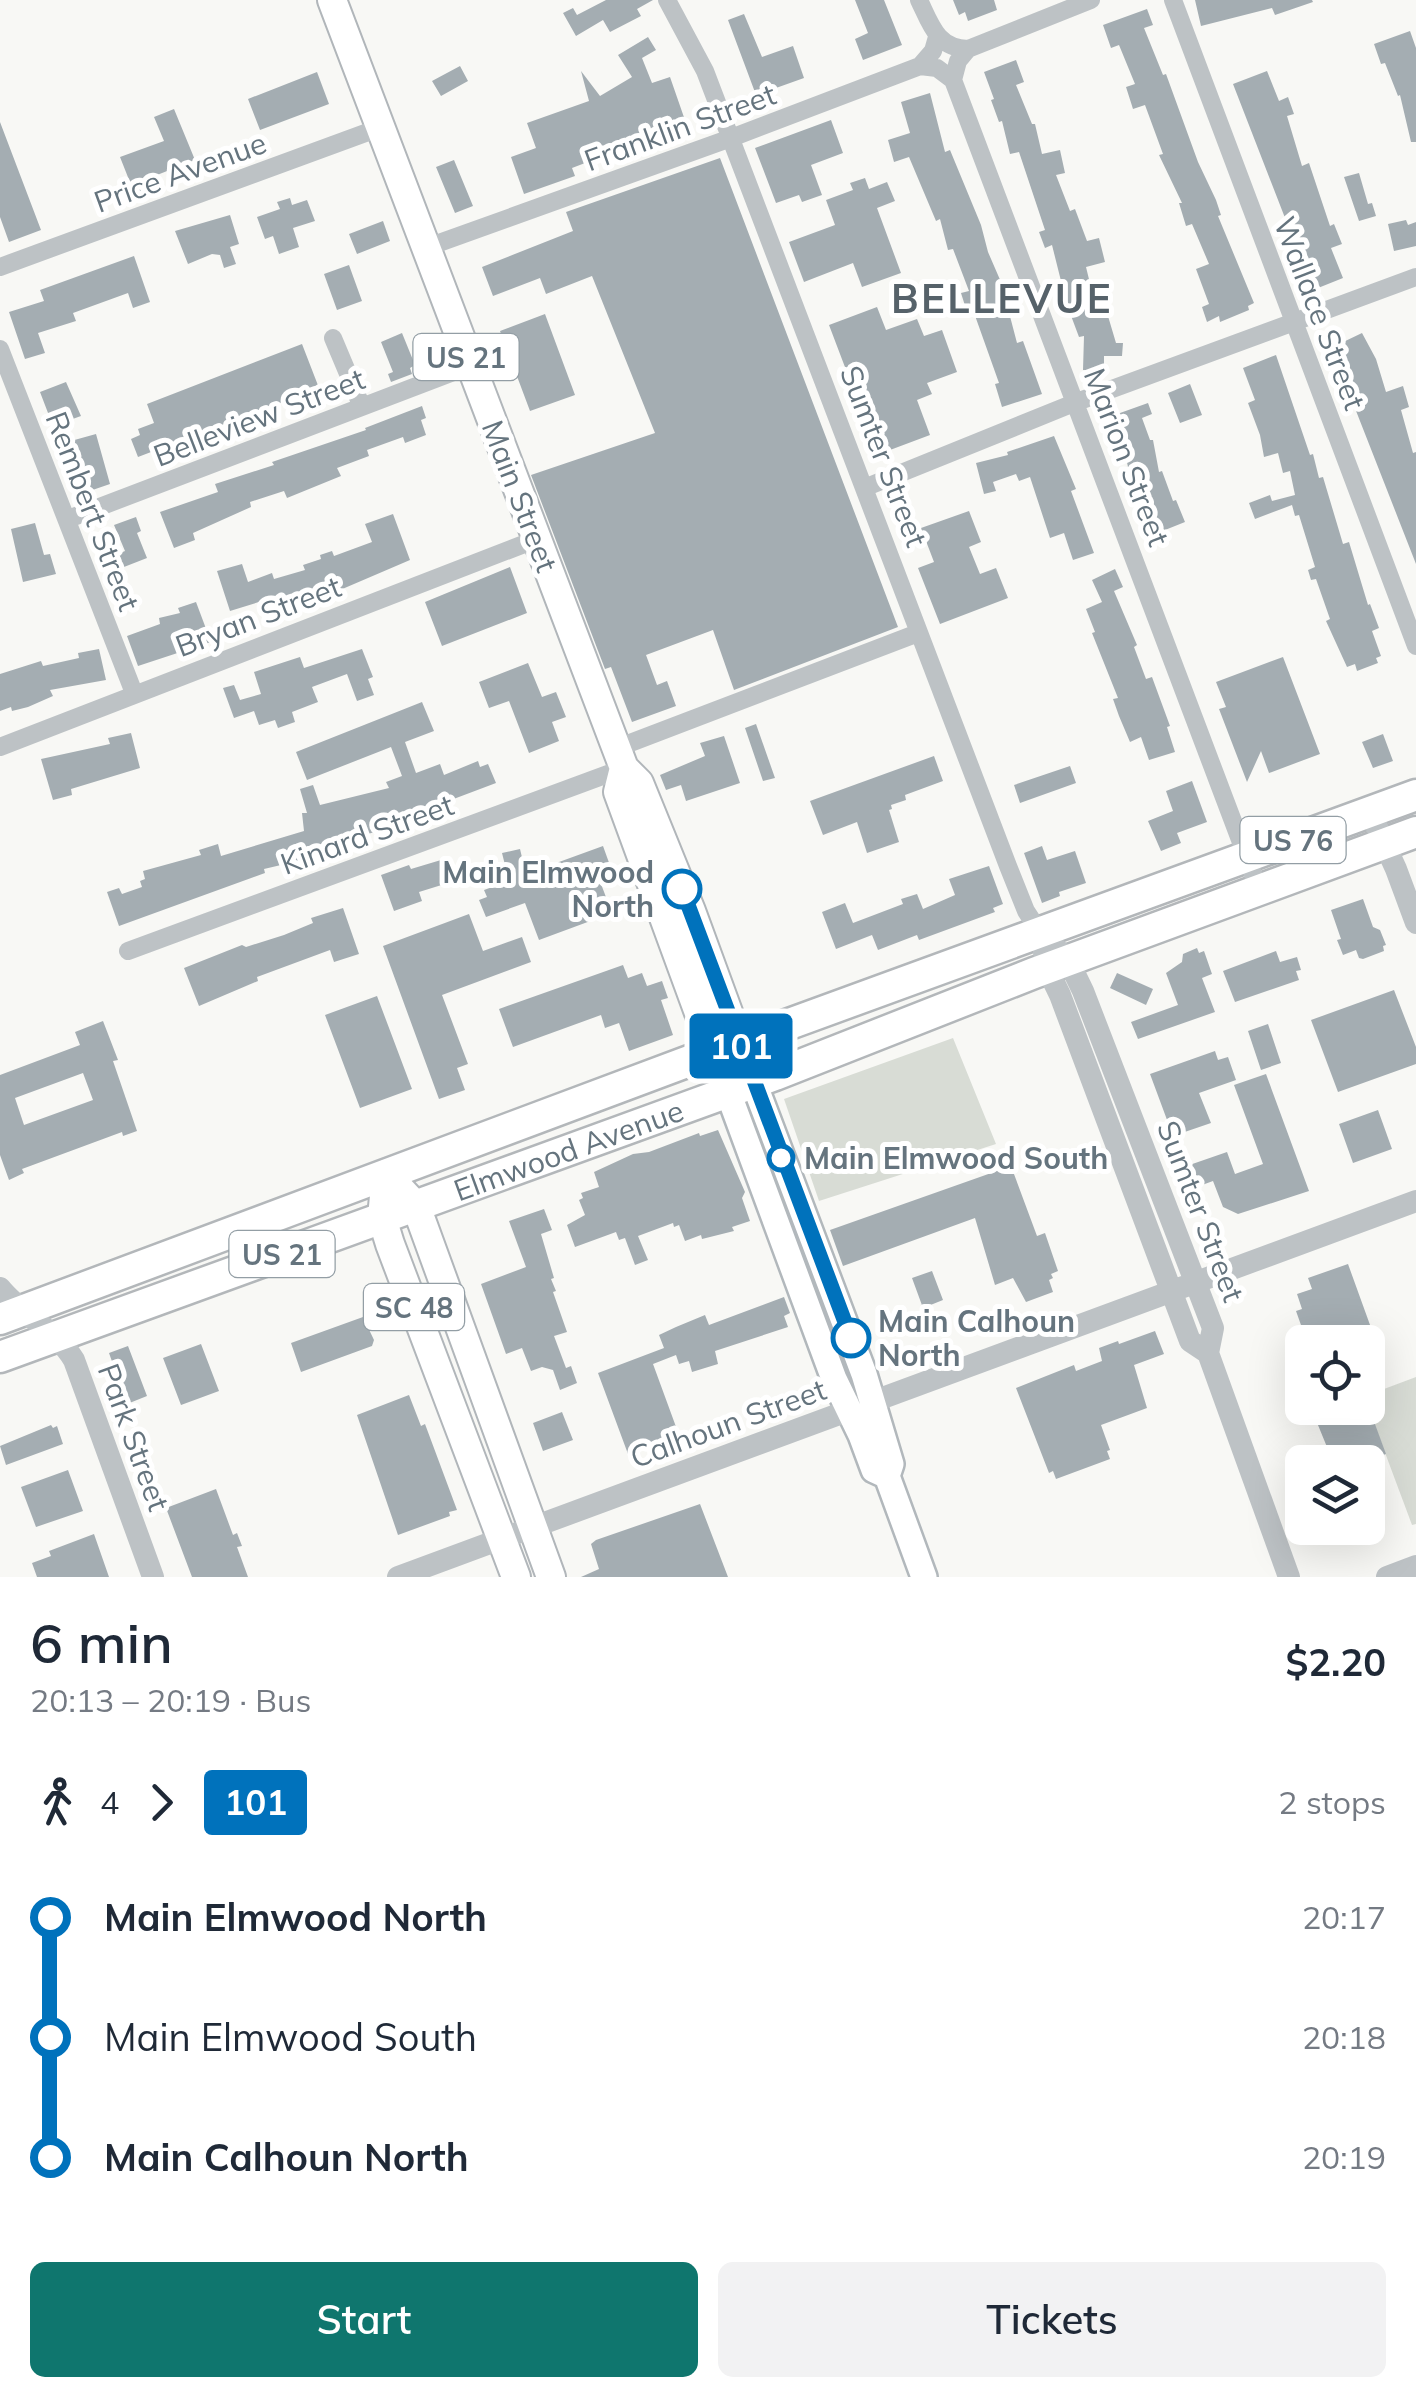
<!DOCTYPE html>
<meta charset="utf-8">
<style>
body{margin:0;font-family:Mulish,sans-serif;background:#f2f2f3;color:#1f2937;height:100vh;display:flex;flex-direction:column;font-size:38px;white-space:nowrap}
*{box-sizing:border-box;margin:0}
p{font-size:32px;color:#747a83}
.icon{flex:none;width:55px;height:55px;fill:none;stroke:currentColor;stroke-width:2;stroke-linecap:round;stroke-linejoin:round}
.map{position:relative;height:1577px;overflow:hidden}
.panel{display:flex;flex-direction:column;background:#fff;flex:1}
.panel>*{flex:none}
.badge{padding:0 20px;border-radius:8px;font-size:35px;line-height:65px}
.fabs{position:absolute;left:1285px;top:1325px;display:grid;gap:20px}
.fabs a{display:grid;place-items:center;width:100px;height:100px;border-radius:15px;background:#fff;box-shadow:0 10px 40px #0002;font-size:50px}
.map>.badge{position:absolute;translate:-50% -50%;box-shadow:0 0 0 5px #fff}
.legs{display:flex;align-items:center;gap:15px;height:110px;padding:0 30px;font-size:32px}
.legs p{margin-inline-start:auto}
.overview{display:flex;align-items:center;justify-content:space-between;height:170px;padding:0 30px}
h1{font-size:55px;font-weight:600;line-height:75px}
.button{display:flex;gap:20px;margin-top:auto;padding:20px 30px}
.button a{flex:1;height:115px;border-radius:15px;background:#0f766e;color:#fff;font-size:40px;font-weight:600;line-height:115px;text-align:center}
.button a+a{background:#f2f2f3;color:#1f2937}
ul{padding:0 30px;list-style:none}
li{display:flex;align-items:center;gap:35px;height:120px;font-size:38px}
li i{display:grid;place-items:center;width:15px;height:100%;margin:0 12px;background:currentColor}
li i::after{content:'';width:25px;height:25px;margin:-12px;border:8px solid;border-radius:50%;background:#fff}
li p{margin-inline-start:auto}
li:first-child i{background:linear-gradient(#0000 50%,currentColor 0)}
li:last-child i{background:linear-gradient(currentColor 50%,#0000 0)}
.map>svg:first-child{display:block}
.green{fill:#d8dcd5}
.building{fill:#a4adb2;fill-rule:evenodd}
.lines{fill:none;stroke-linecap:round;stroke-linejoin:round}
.secondary-casing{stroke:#b2b8bc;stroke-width:30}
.primary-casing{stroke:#b1b6ba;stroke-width:32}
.trunk-casing{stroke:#b3b7ba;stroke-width:35}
.minor{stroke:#bdc2c5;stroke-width:18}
.tertiary{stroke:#bdc2c5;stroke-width:22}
.secondary{stroke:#fff;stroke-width:25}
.primary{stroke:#fff;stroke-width:28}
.trunk{stroke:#fff;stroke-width:30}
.line-1-casing{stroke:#fff;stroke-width:22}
.line-1{stroke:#0072bc;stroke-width:15}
.stop-1-dot{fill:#fff;stroke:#0072bc;stroke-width:5}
.labels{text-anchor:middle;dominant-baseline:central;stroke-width:10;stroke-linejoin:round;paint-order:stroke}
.shield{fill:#fff;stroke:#939ea5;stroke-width:2.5}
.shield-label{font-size:28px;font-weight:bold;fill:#65747e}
.street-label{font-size:30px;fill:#65747e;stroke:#fff}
.stop-label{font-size:30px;font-weight:bold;fill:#65747e;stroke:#fff;text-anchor:start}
.district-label{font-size:40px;font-weight:bold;letter-spacing:2.5px;fill:#56626a;stroke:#fff}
</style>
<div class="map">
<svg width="1416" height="1577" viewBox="0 0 1416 1577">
<rect width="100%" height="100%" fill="#f8f8f5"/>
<path class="green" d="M953,1038L996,1144L819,1201L784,1099Z
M1416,1377V1524L1412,1525L1368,1407V1395Z"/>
<path class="building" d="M606,0H653L637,9L641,16L610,32L603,20L576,36L563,13L573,8L577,15Z
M855,0H884L902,45L863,60L855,39L868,33Z
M953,0H994L997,10L968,21L965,12L959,15Z
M1195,0H1312L1313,2L1275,15L1272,8L1201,26Z
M1147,9L1153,25L1144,28L1163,75L1166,74L1198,162L1216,200L1221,215L1218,216L1254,303L1248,306L1249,310L1220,322L1219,316L1207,322L1202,307L1209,304L1196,269L1209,264L1192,224L1186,226L1179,203H1182L1159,155L1163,154L1145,105L1133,109L1126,87L1135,84L1119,45L1111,48L1103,25Z
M744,14L762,57L793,46L804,78L756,95L728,20Z
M1410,31L1416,48V142H1411L1400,95L1398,96L1385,63L1381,64L1374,44Z
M648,37L656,50L642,58L652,83L670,77L687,126L666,134L669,142L618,161L614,152L572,168L575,176L524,194L511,157L536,148L527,123L589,101L581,71L600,96L632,77L618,55Z
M1016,60L1024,82L1016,85L1032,124H1035L1042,154L1060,150L1065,173L1056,175L1070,211L1075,209L1087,241L1099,238L1105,262L1086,267L1096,308L1105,306L1116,343H1123L1122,356H1104V371L1083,370L1084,336L1079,337L1067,305L1052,245L1045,248L1039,232L1045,230L1019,152L1010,154L1002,121L999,122L991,100L994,99L984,72Z
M460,66L468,81L441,96L432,81Z
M1267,71L1279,101L1288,97L1294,114L1287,116L1302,166L1309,163L1330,226L1334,224L1342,244L1331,248L1343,278L1313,290L1233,84Z
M317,72L329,104L260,130L248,99Z
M930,93L945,152L950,150L981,225L988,252L1001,282L1017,343L1023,341L1042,394L1002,407L995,384L999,383L973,310L967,312L961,293L969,291L953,249L948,250L940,219L936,221L909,157L894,162L888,140L910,133L901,102Z
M174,109L195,160L157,175L158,178L149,182L152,189L135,195L120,157L164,141L154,117Z
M831,120L843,153L811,165L822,195L802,202L799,195L776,203L755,148Z
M0,122L41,230L9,242L0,217Z
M720,158L898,627L734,690L713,630L646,655L657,685L667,681L676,706L632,722L611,667L605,669L531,475L655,433L592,276L546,294L540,278L493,296L482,267L573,231L566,212Z
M454,160L473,206L455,213L436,167Z
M1359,173L1368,204L1372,203L1376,216L1359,221L1344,177Z
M865,178L869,189L887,182L895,201L877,208L901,273L862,287L853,263L804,282L789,242L835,225L826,200L853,190L850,183Z
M290,198L292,205L307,200L315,221L293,228L299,247L279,254L273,236L265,239L257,217L280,209L277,202Z
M230,215L239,244L230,247L236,264L224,268L220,255L212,254L188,264L175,231Z
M1406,220L1408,225L1416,222V246L1394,251L1388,224Z
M383,221L390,241L357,254L349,234Z
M134,256L150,302L133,308L128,293L73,313L76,321L38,333L45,353L25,359L9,312L44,301L40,290Z
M349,265L362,301L337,310L324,274Z
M877,307L886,330L917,319L924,336L942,330L957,372L927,383L932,394L917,400L930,435L882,453L868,419L858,423L843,386L851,383L829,325Z
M545,314L575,395L530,411L500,331Z
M402,333L415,365L410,368L412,374L391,382L388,374L393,372L381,342Z
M1362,333L1376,359L1386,392L1403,386L1409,407L1401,410L1413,453L1416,452V564L1340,370L1348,367L1337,345Z
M302,344L319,388L138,457L131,439L140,435L138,429L154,423L147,404Z
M1276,355L1310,455L1313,454L1319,478L1323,477L1343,544L1349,542L1368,605L1370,604L1379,628L1372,631L1381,656L1376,658L1378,663L1357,671L1355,664L1347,667L1326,621L1330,619L1316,579L1311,580L1308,570L1315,567L1299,515L1295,516L1292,505L1255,519L1249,503L1270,495L1272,501L1295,495L1290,471L1283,473L1278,453L1264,457L1260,435L1248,403L1255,400L1243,368Z
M66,382L81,416L53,426L40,392Z
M1190,384L1202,415L1180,423L1168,393Z
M1148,403L1152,414L1142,418L1150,440H1153L1159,472L1162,471L1173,501L1176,500L1185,522L1160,532L1132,466L1128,467L1122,439L1119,440L1117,433L1111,435L1106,418Z
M422,406L426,418L421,420L426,435L405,443L403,437L367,450L369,456L337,468L341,476L287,498L284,491L250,502L251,507L193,533L195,540L174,548L160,512L218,492L215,484L274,465L272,462L366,430L365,428Z
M96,434L110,484L75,496L60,444Z
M1054,436L1076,489L1071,491L1094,553L1073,560L1064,533L1050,538L1030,477L1019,481L1016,474L993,482L996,491L984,494L976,463L1008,455L1007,452Z
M969,511L981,542L969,547L980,574L996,568L1008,598L940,624L918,568L934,562L921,528Z
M393,514L410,560L333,593L331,588L267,611L262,601L230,611L217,571L242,564L248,582L272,573L274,579L305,570L303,565L321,559L320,555L332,551L334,556L372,542L365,524Z
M136,517L141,531L137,533L147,558L106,574L101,561L125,551L114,525Z
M35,523L44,555L50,554L56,574L23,582L11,529Z
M510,567L527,613L442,646L425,602Z
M1115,569L1123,587L1114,591L1137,645L1134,647L1146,679L1152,677L1170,726L1167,727L1175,752L1149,760L1141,737L1130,742L1119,716L1113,699L1118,698L1092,633L1095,632L1086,609L1102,602L1092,580Z
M196,602L211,642L138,666L127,636L160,624L159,618L180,613L178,608Z
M99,649L106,680L50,690L53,696L28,707L12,711L11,707L0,711V674L41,661L43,666L79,658L78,653Z
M362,649L373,677L368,679L374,695L357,701L347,674L312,687L318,702L292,712L295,722L278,728L275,720L259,725L254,711L234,718L223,688L234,685L240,700L261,694L254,672L300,657L304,668Z
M1283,657L1320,754L1269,773L1261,751L1247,782L1219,709L1226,707L1216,682Z
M528,663L542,697L556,692L566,717L552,722L559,741L529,753L509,701L489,708L479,682Z
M422,702L434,731L405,742L416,773L440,764L444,775L478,761L480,767L488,764L496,783L390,823L391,827L325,847V851L297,855L298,861L264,869L265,873L119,926L107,892L119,888L122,894L142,887L140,881L145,879L143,871L201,855L199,850L218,844L221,856L304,831L302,813H307L300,789L313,785L320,805L389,788L386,782L402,776L391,747L307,780L296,752Z
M756,724L775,778L763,781L745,728Z
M131,733L140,768L71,789L72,795L53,800L41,759L110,744L108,738Z
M1383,734L1393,761L1373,768L1362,742Z
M724,736L740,783L686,801L681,785L666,790L660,775L705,756L700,743Z
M934,756L943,781L905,795L906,800L891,805L892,809L889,810L899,842L867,853L857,822L823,835L810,801Z
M1070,766L1076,783L1020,803L1014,785Z
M1192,781L1207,822L1177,833L1181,843L1161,851L1148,821L1173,811L1166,791Z
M603,846L612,871L598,876L612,913L539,940L525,903L486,917L479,900L487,897L484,890L509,881L502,853L520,849L526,874Z
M1042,846L1047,860L1075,851L1086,883L1059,892L1060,896L1042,903L1024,853Z
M441,860L448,883L419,892L422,901L394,911L381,875L409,865L411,869Z
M989,866L1003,904L993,908L995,912L919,940L917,935L878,950L872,935L836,949L822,912L845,903L853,923L903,904L901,899L917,894L923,909L955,895L949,879Z
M1363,899L1373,927L1380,930L1386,945L1383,946L1384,951L1363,959L1359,958L1356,950L1343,955L1337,940L1341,939L1331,910Z
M343,908L359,954L334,962L330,950L257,977L258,981L199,1006L184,968L242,945L246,947L284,935L313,923L311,918Z
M469,914L483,951L522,937L531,962L442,995L468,1064L457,1068L465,1090L439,1099L383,946Z
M1197,948L1199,953L1204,951L1212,974L1202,978L1215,1012L1138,1039L1131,1022L1178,1005L1166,973L1182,962L1183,954Z
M1276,951L1280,962L1297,957L1301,970L1296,971L1299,980L1235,1002L1223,971Z
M623,965L628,978L642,973L647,986L662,981L668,998L661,1000L673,1035L629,1051L619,1023L605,1028L601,1015L513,1047L499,1009Z
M1117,973L1153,989L1146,1005L1110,988Z
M1394,990L1416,1047V1064L1338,1092L1311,1020Z
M377,996L412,1089L360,1108L325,1015Z
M103,1021L118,1060L113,1061L137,1131L123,1136L122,1132L22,1169L24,1173L9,1180L0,1155V1075L80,1045L75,1032ZM83,1073L93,1100L24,1125L15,1098Z
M1268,1024L1281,1063L1261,1070L1248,1031Z
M1215,1051L1218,1060L1228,1057L1236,1080L1199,1093L1211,1123L1173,1136L1150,1074Z
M1266,1074L1309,1191L1238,1214L1223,1207L1213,1181L1183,1192L1175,1170L1227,1152L1235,1174L1263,1164L1234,1085Z
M1378,1110L1392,1149L1353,1163L1339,1124Z
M718,1130L745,1192L742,1198L750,1221L732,1227L734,1231L702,1239L701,1235L685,1241L679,1225L674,1227L673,1223L638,1236L648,1260L635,1265L625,1238L619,1240L616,1232L575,1247L567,1225L585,1215L579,1200L583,1198L581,1193L599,1187L594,1172L633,1154L649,1152L699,1133L700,1136Z
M1011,1166L1037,1236L1045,1233L1058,1271L1051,1274L1053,1278L1049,1280L1053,1292L1026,1302L1013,1278L995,1285L975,1218L843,1266L830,1230Z
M544,1209L552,1230L541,1234L554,1278L551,1279L556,1291L553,1292L567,1332L554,1336L566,1368L571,1366L577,1383L560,1390L553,1370L542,1367L531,1371L522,1348L506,1354L481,1284L526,1267L509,1221Z
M1348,1264L1374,1336L1354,1342H1307L1296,1311L1302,1309L1297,1294L1312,1289L1308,1278Z
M932,1271L943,1300L923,1308L912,1278Z
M784,1297L790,1313L784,1316L788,1327L715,1351L718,1364L692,1372L689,1361L679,1364L676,1355L653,1364L679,1435L628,1454L598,1373L664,1348L659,1335L676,1327L705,1315L709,1325Z
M363,1317L374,1340L372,1346L301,1372L291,1343Z
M1155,1331L1164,1354L1134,1365L1147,1408L1101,1425L1110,1450L1107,1451L1110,1459L1056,1479L1053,1471L1049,1473L1016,1388L1074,1365L1076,1371L1102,1361L1099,1348L1118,1341L1119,1344Z
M201,1344L219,1391L181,1405L163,1358Z
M128,1346L147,1396L127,1404L109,1353Z
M409,1395L421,1426L425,1424L457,1510L449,1512L450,1516L398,1535L357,1415Z
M1311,1408H1362L1366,1418L1372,1416L1386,1454L1363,1462H1288L1327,1447Z
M562,1412L573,1440L543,1451L533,1423Z
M51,1425L53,1428L57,1426L63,1444L6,1465L0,1446Z
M68,1470L83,1511L36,1527L21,1487Z
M216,1489L233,1535L237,1533L242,1546L237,1547L248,1577H192L166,1508Z
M700,1504L728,1577H581L599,1569L591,1544L596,1540Z
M94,1534L109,1577H37L32,1563L51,1556L49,1551Z"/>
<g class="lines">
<defs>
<path id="secondary" d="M754,1083L864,1374L891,1464L887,1476L924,1577
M728,1092L834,1379L861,1435L874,1470L887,1476"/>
<path id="primary" d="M332,0L624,768L639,783L691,911L754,1083
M624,768L618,792L728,1092
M386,1174L416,1206L551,1577
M384,1196L382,1218L390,1244L516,1577"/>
<g id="trunk">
<path d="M0,1319L740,1042L1416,795"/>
<path id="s1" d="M0,1357L775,1075L1034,973L1416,832"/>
</g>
</defs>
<use href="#secondary" class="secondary-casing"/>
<use href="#primary" class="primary-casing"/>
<use href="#trunk" class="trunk-casing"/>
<path class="minor" d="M667,0L705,71L1008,866L1026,911L1041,934
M919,0C931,25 937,48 968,49
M1173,0L1416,646
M920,66L937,68L953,80L1259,890
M953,80L958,61L968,49L1091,0
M425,248L731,138L920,66L933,51L937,37
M0,267L379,128
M333,338L362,407
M0,349L134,693
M864,488L1074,403L1416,277
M68,519L469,366
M0,747L537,539
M617,748L918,633
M128,951L624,768"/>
<path class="tertiary" d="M1370,812L1396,869L1416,923
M1041,934L1068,960L1083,991L1213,1328L1208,1353L1289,1577
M1044,952L1047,968L1060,995L1190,1341L1208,1353
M0,1288C22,1315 56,1330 74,1360L153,1577
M398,1577L1416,1201
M1387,1577L1416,1566"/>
<use href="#secondary" class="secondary"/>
<use href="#primary" class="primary"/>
<use href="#trunk" class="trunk"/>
</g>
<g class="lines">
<defs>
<path id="line-1" d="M682,889L851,1338"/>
</defs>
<use href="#line-1" class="line-1-casing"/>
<use href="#line-1" class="line-1"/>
</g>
<g class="stop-1-dot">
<circle cx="682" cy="889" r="18"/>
<circle cx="781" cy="1158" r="12"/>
<circle cx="851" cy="1338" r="18"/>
</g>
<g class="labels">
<g class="shield">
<rect x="413.5" y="334" width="105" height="46" rx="8"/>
<rect x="1240.5" y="817" width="105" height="46" rx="8"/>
<rect x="229.5" y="1231" width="105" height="46" rx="8"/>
<rect x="364" y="1284" width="100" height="46" rx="8"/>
</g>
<g class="shield-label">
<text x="466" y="357">US 21</text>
<text x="1293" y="840">US 76</text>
<text x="282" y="1254">US 21</text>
<text x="414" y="1307">SC 48</text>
</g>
<g class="street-label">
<text transform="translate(680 127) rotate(-20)">Franklin Street</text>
<text transform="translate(180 172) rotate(-20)">Price Avenue</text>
<text transform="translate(1320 313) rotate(69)">Wallace Street</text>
<text transform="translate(259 417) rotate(-21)">Belleview Street</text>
<text transform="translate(884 456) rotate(69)">Sumter Street</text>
<text transform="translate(1127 457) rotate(69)">Marion Street</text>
<text transform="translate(520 496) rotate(69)">Main Street</text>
<text transform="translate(93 511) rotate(69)">Rembert Street</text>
<text transform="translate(258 616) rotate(-21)">Bryan Street</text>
<text transform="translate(367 834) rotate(-20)">Kinard Street</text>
<text stroke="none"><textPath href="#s1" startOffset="605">Elmwood Avenue</textPath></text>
<text transform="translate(1201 1211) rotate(69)">Sumter Street</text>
<text transform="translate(728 1423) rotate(-20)">Calhoun Street</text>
<text transform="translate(134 1437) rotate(70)">Park Street</text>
</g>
<g class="stop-label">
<text x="654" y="872" text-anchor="end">Main Elmwood<tspan x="654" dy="34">North</tspan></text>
<text x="804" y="1158">Main Elmwood South</text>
<text x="878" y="1321">Main Calhoun<tspan x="878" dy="34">North</tspan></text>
</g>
<g class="district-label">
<text x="1002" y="298">BELLEVUE</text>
</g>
</g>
</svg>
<div class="fabs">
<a><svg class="icon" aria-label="locate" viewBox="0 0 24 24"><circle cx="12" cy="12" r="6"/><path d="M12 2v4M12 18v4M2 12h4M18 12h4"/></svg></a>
<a><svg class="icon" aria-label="layers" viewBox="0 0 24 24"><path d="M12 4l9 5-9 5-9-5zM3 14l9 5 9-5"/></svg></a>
</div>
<b class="badge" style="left:741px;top:1046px;background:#0072bc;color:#fff">101</b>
</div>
<section class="panel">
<div class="overview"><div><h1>6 min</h1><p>20:13 – 20:19 · Bus</p></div><b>$2.20</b></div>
<div class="legs"><svg class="icon" aria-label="walk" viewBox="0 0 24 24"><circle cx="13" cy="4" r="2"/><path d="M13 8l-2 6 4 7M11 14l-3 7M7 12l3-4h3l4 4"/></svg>4<svg class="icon" aria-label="forward" viewBox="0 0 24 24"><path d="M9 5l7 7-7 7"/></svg><b class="badge" style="background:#0072bc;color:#fff">101</b><p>2 stops</p></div>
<ul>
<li><i style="color:#0072bc"></i><b>Main Elmwood North</b><p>20:17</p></li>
<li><i style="color:#0072bc"></i><span>Main Elmwood South</span><p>20:18</p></li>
<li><i style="color:#0072bc"></i><b>Main Calhoun North</b><p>20:19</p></li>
</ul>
<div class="button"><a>Start</a><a>Tickets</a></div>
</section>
